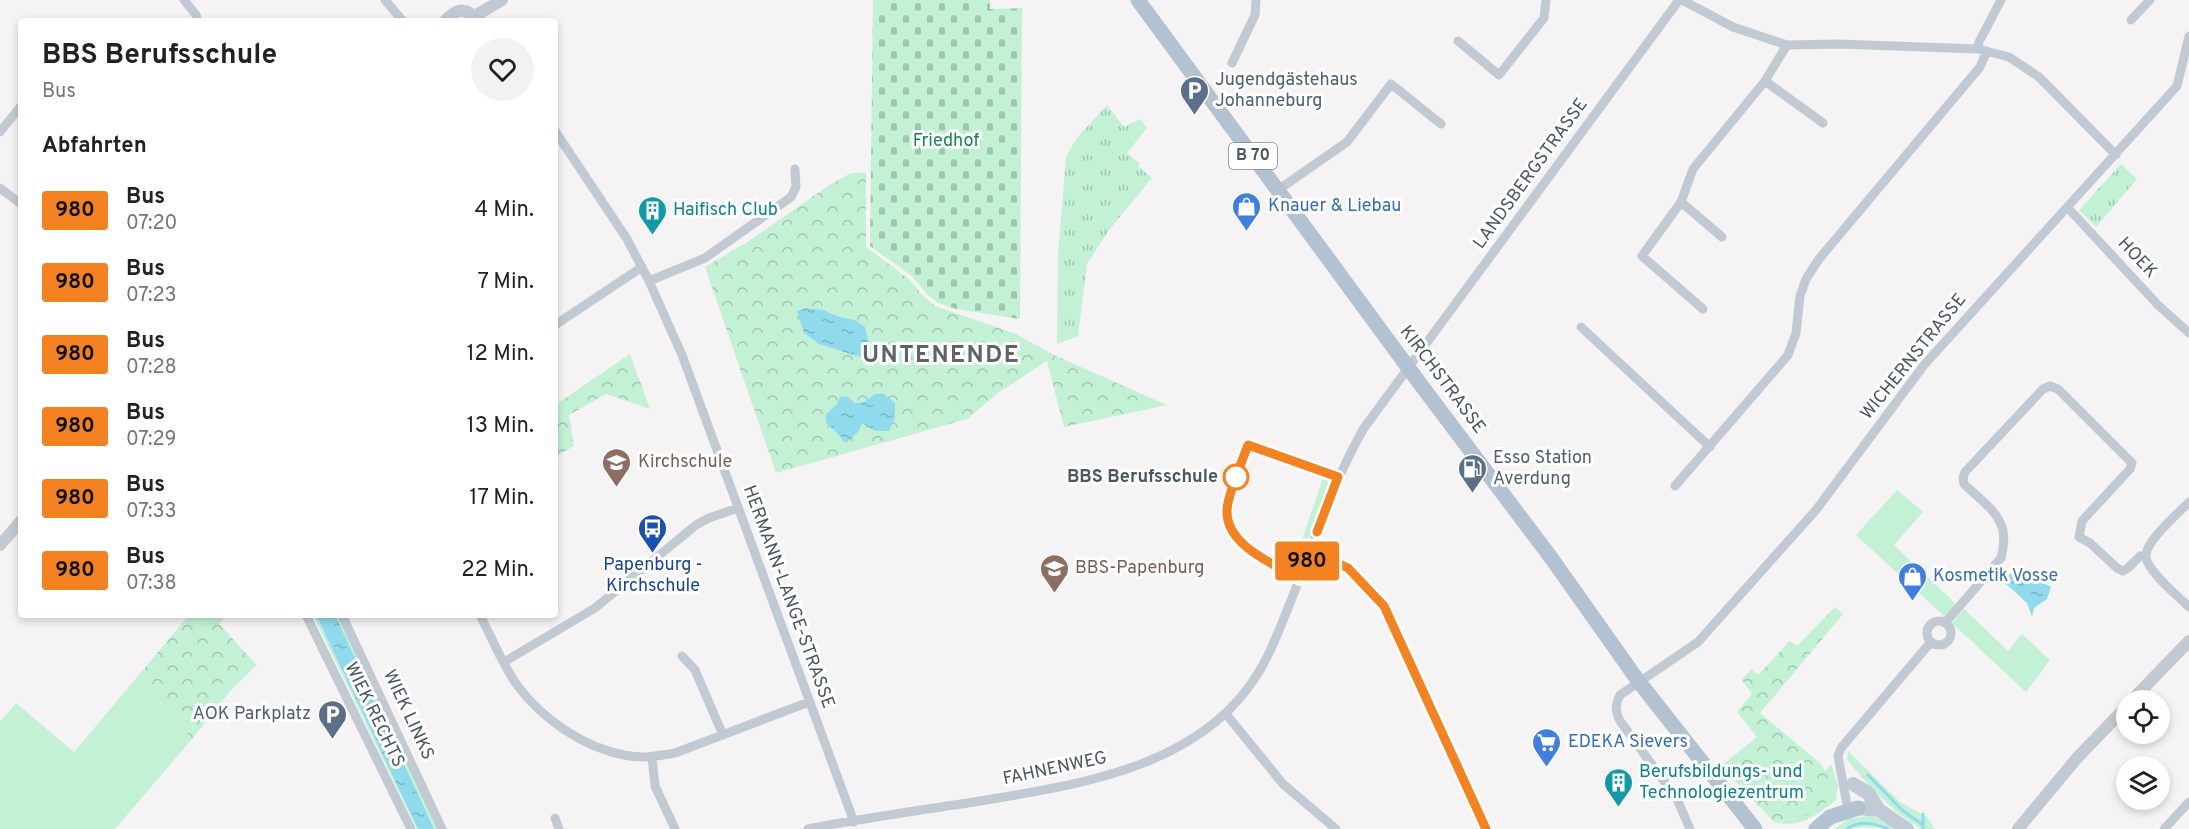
<!DOCTYPE html>
<html lang="de">
<meta charset="utf-8">
<style>
body{margin:0;font-family:Overpass,sans-serif;background:#f2f2f2;color:#222;height:100vh;display:flex;flex-direction:column;font-size:22px;white-space:nowrap}
*{box-sizing:border-box;margin:0}
p{font-size:20px;color:#767676}
.icon{flex:none;width:33px;height:33px;fill:none;stroke:currentColor;stroke-width:2;stroke-linecap:round;stroke-linejoin:round}
.map{position:relative;flex:1;overflow:hidden}
.details{position:absolute;left:18px;top:18px;width:540px;height:600px;display:flex;flex-direction:column;background:#fff;border-radius:6px;box-shadow:0 3px 9px #0003}
.details>*{flex:none}
.badge{padding:0 12px;border-radius:4px;font-size:21px;line-height:39px}
.tools{position:absolute;left:2116px;top:690px;display:grid;gap:12px}
.tools a{display:grid;place-items:center;width:54px;height:54px;border-radius:50%;background:#fff;box-shadow:0 3px 9px #0003;font-size:30px}
.map>.badge{position:absolute;translate:-50% -50%;box-shadow:0 0 0 3px #fff}
h2{padding:0 24px;font-size:22px;line-height:54px}
.round{display:grid;place-items:center;flex:none;width:63px;height:63px;border-radius:32px;background:#f2f2f2}
.headline{display:flex;align-items:center;justify-content:space-between;height:102px;padding:0 24px}
h1{font-size:28px;font-weight:700;line-height:45px}
ul{padding:0;list-style:none}
li{display:flex;align-items:center;gap:18px;height:72px;padding:0 24px}
li div{flex:1}
li b{display:block;font-size:22px}
li em{font-style:normal}
li .badge{min-width:66px;font-weight:700;text-align:center}
.map>svg:first-child{display:block}
.green{fill:#c3f1d5}
.forest{fill:url(#forest-crowns);fill-rule:evenodd}
.cemetery{fill:url(#cemetery-stones)}
.park{fill:url(#park-tufts)}
.water{fill:url(#water-ripples)}
.lines{fill:none;stroke-linecap:round;stroke-linejoin:round}
.stream{stroke:#90daee;stroke-width:3}
.minor{stroke:#c1cad2;stroke-width:9}
.tertiary{stroke:#c1cad2;stroke-width:12}
.secondary{stroke:#c1cbd6;stroke-width:14}
.primary{stroke:#b3c2d1;stroke-width:15}
.line-casing{stroke:#fff;stroke-width:14}
.line{stroke:#f58220;stroke-width:9}
.stop-dot{fill:#fff;stroke:#f58220;stroke-width:3}
.labels{text-anchor:middle;dominant-baseline:central;stroke-width:6;stroke-linejoin:round;paint-order:stroke}
.shield{fill:#fff;stroke:#808990;stroke-width:1.5}
.shield-label{font-size:16px;font-weight:bold;fill:#4a5661}
.service-label{font-size:18px;fill:#4e5e75;stroke:#fff;text-anchor:start}
.park-label{font-size:18px;fill:#17864f;stroke:#fff}
.street-label{font-size:18px;fill:#4a5661;stroke:#fff}
.shop-label{font-size:18px;fill:#366cbe;stroke:#fff;text-anchor:start}
.culture-label{font-size:18px;fill:#0d838f;stroke:#fff;text-anchor:start}
.education-label{font-size:18px;fill:#785e54;stroke:#fff;text-anchor:start}
.stop-label{font-size:18px;font-weight:bold;fill:#4a5661;stroke:#fff;text-anchor:end}
.transit-label{font-size:18px;fill:#164399;stroke:#fff}
.district-label{font-size:24px;font-weight:bold;letter-spacing:1.5px;fill:#5f6368;stroke:#fff}
</style>
<div class="map">
<svg width="2189" height="829" viewBox="0 0 2189 829">
<defs>
<pattern id="forest-crowns" width="20" height="18" patternUnits="userSpaceOnUse" patternTransform="scale(1.5)"><rect width="20" height="18" fill="#c3f1d5"/><path d="M2 6a3 3 0 1 1 6 0M12 15a3 3 0 1 1 6 0" fill="none" stroke="#a0c6b0"/></pattern>
<pattern id="cemetery-stones" width="16" height="16" patternUnits="userSpaceOnUse" patternTransform="scale(1.5)"><rect width="16" height="16" fill="#c3f1d5"/><path d="M2 7V4a2 2 0 0 1 4 0v3zM10 15v-3a2 2 0 0 1 4 0v3z" fill="#a0c6b0"/></pattern>
<pattern id="park-tufts" width="24" height="20" patternUnits="userSpaceOnUse" patternTransform="scale(1.5)"><rect width="24" height="20" fill="#c3f1d5"/><path d="M3 7l-1-3M5 7V3M7 7l1-3M15 17l-1-3M17 17v-4M19 17l1-3" fill="none" stroke="#a0c6b0"/></pattern>
<pattern id="water-ripples" width="26" height="14" patternUnits="userSpaceOnUse" patternTransform="scale(1.5)"><rect width="26" height="14" fill="#90daee"/><path d="M2 4q2-2 4 0t4 0M15 11q2-2 4 0t4 0" fill="none" stroke="#78b4c4"/></pattern>
</defs>
<rect width="100%" height="100%" fill="#f5f3f3"/>
<path class="green" d="M1319,474L1326,476L1329,484L1299,566L1292,567L1289,566L1287,561L1294,563L1323,478L1316,475Z
M1897,490L1923,512L1894,545L1956,604L1945,617L1856,535Z
M1964,609L2008,651L2022,634L2050,660L2026,692L1952,623Z
M313,615H339L440,829H417Z
M138,676L192,739L115,829H0V722L16,703L74,752Z
M1848,751L1900,802L1927,817L1935,829H1921L1898,813L1872,789L1847,760Z
M1831,764L1838,785L1836,800C1816,815 1801,829 1774,822L1794,819L1832,785L1825,772Z
M1868,816L1878,818L1898,829L1864,827L1834,829L1848,819Z"/>
<path class="forest" d="M851,173H866V247L909,279L923,296L935,306L1016,334L1056,356L1167,405L1064,427L1047,361L998,393L967,419L776,473L705,267L746,243L831,184ZM806,308L824,310L835,316L863,358L819,344ZM876,394L862,422L826,414L837,404L848,397L855,403L864,402Z
M630,354L650,409L606,394L569,415L574,446L555,457V405Z
M1835,607L1843,614L1760,713L1821,764L1832,785C1831,790 1830,795 1828,799C1819,816 1790,819 1774,822L1721,766L1757,737L1737,712L1752,694L1742,680L1751,669L1758,675L1790,641L1797,646Z
M189,615H225L219,624L257,665L233,688L192,739L138,676Z"/>
<path class="cemetery" d="M873,0H990V9L1022,8L1020,319L956,309L938,303L927,294L912,276L870,246Z"/>
<path class="park" d="M1107,105L1124,127L1140,119L1147,128L1127,153L1140,164L1138,166L1152,178L1109,230L1087,264L1078,336L1057,344L1058,254L1066,157L1077,138Z
M2121,164L2137,179L2096,227L2079,210Z"/>
<path class="water" d="M806,308L824,310L835,316L855,320L865,327L870,348L863,358L819,344L804,333L797,311Z
M875,394H884L895,403V418L889,431H875L862,423L858,432L846,443L826,422V414L837,404L841,396L848,397L855,403L864,402Z
M2019,569L2036,575L2043,583L2051,587L2047,599L2034,608L2032,616L2027,603L2003,581L2014,570Z
M316,615H335L434,829H418Z"/>
<g class="lines">
<path class="stream" d="M1868,775L1902,810L1923,825
M1847,829C1860,820 1874,823 1888,829
M1923,829V814"/>
<path class="minor" d="M184,0L196,15L198,21
M385,0L403,21
M1682,0L1733,27L1787,45L1839,44L1978,49L2009,57L2039,77L2116,155
M2131,20L2150,0
M1458,41L1499,75L1544,18L1546,0
M1978,49L1979,42L2001,0
M1232,63L1255,15L1256,0
M1765,81L1823,123
M555,131L627,239L649,281L682,355L854,822
M0,132L21,106
M0,188L21,204
M1278,190L1347,142L1391,84L1441,124
M1681,202L1722,237
M2068,208L2158,305L2189,333
M649,281L705,258L791,197L796,187L795,169
M1703,309L1642,256L1681,202L1693,169L1765,81L1787,45
M555,325L642,267
M1581,327L1710,447
M1675,486L1788,355L1796,333L1800,296L1806,279L1819,259L1980,67L1987,51
M2189,502C2179,513 2144,542 2146,557C2147,571 2179,597 2189,607
M1311,551L1348,568L1384,606L1486,829
M306,615L411,829
M342,615L442,829
M480,615C492,638 502,664 517,685C542,719 583,747 624,755C641,759 658,756 675,753L809,702
M1927 633a12 12 0 1 1 24 0a12 12 0 1 1-24 0Z
M1945,623L2001,558C2012,519 1989,508 1964,484L1963,478L1965,472L2043,389L2050,386L2058,389L2132,463L2130,469L2082,521L2079,537L2090,543L2117,568L2123,571L2128,568L2140,556H2145
M682,656L695,670L723,735
M504,662L595,608L696,525L709,518L738,508
M1226,714L1283,784L1336,829
M652,757L655,786L675,829
M1848,810L1838,756L1841,748L1931,642
M555,818L559,829
M808,829C869,817 931,809 992,799C1090,783 1206,763 1260,670C1272,650 1280,628 1288,608C1313,547 1331,485 1364,428L1679,0
M1690,829L1677,799L1620,721C1615,711 1615,705 1620,695L1698,642L1816,510L1924,365L2177,86L2189,36
M2164,829L2189,802"/>
<path class="tertiary" d="M473,17L502,0
M445,21C453,13 459,7 470,13L473,21
M0,545L21,521
M2132,700L2189,641
M2018,829L2077,758L2127,706"/>
<path class="secondary" d="M1853,784L1868,793L1879,810
M1858,808L1879,810L1907,829"/>
<path class="primary" d="M1138,0L1421,385L1552,559L1639,682L1755,829
M1816,829L1830,817L1858,808"/>
</g>
<g class="lines">
<defs>
<path id="line" d="M1317,532L1338,477L1248,445C1241,464 1232,484 1228,503C1219,543 1272,563 1300,579L1311,551L1348,568L1384,606L1486,829"/>
</defs>
<use href="#line" class="line-casing"/>
<use href="#line" class="line"/>
</g>
<defs>
<symbol id="parking-pin" viewBox="-11 -11 22 30"><path d="M0 17L-7.5 6A9.5 9.5 0 1 1 7.5 6Z" fill="#5c6f8a" stroke="#fff"/><path d="M-3.5-5.5H1a3.5 3.5 0 0 1 0 7H-1V5.5H-3.5ZM-1-3.4V-.6H.8a1.4 1.4 0 0 0 0-2.8Z" fill="#fff"/></symbol>
<symbol id="shop-pin" viewBox="-11 -11 22 30"><path d="M0 17L-7.5 6A9.5 9.5 0 1 1 7.5 6Z" fill="#3f7fe0" stroke="#fff"/><path d="M-5-2.5h2.3a2.7 3.5 0 0 1 5.4 0H5L5.5 6h-11ZM-1.5-2.5h3a1.5 2.3 0 0 0-3 0Z" fill="#fff"/></symbol>
<symbol id="building-pin" viewBox="-11 -11 22 30"><path d="M0 17L-7.5 6A9.5 9.5 0 1 1 7.5 6Z" fill="#0f9aa8" stroke="#fff"/><path d="M-4-6H4V6H1V3H-1V6H-4ZM-2.5-4.3h1.7v1.8h-1.7ZM.8-4.3h1.7v1.8H.8ZM-2.5-1h1.7V.8h-1.7ZM.8-1h1.7V.8H.8Z" fill="#fff"/></symbol>
<symbol id="school-pin" viewBox="-11 -11 22 30"><path d="M0 17L-7.5 6A9.5 9.5 0 1 1 7.5 6Z" fill="#8d6e63" stroke="#fff"/><path d="M0-5L7-2L0 1L-7-2ZM-4 1L0 2.5L4 1V4Q0 6-4 4Z" fill="#fff"/></symbol>
<symbol id="fuel-pin" viewBox="-11 -11 22 30"><path d="M0 17L-7.5 6A9.5 9.5 0 1 1 7.5 6Z" fill="#5c6f8a" stroke="#fff"/><path d="M-5.5-6h7V0h2V4h1.3V-2.5L3-4.5l.8-.8L6-3V5H2.5V1h-1V6h-7ZM-4.2-4.7v3.2H.2V-4.7Z" fill="#fff"/></symbol>
<symbol id="bus-pin" viewBox="-11 -11 22 30"><path d="M0 17L-7.5 6A9.5 9.5 0 1 1 7.5 6Z" fill="#1a4fb4" stroke="#fff"/><path d="M-5-6H5V4H4V6H2V4H-2V6H-4V4H-5ZM-3.5-4V0h7V-4ZM-3.5 1.2v1.5H-2V1.2ZM2 1.2v1.5H3.5V1.2Z" fill="#fff"/></symbol>
<symbol id="supermarket-pin" viewBox="-11 -11 22 30"><path d="M0 17L-7.5 6A9.5 9.5 0 1 1 7.5 6Z" fill="#3f7fe0" stroke="#fff"/><path d="M-6-5.5h2.5l.6 2H6L4.5 2H-2.5L-4.4-4H-6ZM-1.5 3.2a1.3 1.3 0 1 0 .1 0ZM3 3.2a1.3 1.3 0 1 0 .1 0Z" fill="#fff"/></symbol>
</defs>
<g fill-rule="evenodd">
<use href="#parking-pin" x="1178" y="74" width="33" height="45"/>
<use href="#shop-pin" x="1230" y="190" width="33" height="45"/>
<use href="#building-pin" x="636" y="194" width="33" height="45"/>
<use href="#school-pin" x="600" y="446" width="33" height="45"/>
<use href="#fuel-pin" x="1456" y="452" width="33" height="45"/>
<use href="#bus-pin" x="636" y="512" width="33" height="45"/>
<use href="#school-pin" x="1038" y="552" width="33" height="45"/>
<use href="#shop-pin" x="1896" y="560" width="33" height="45"/>
<use href="#parking-pin" x="316" y="698" width="33" height="45"/>
<use href="#supermarket-pin" x="1530" y="726" width="33" height="45"/>
<use href="#building-pin" x="1602" y="766" width="33" height="45"/>
</g>
<circle class="stop-dot" cx="1236" cy="477" r="12"/>
<g class="labels">
<rect class="shield" x="1229" y="143" width="48" height="26" rx="4.5"/>
<g class="shield-label">
<text x="1253" y="156">B 70</text>
</g>
<g class="service-label">
<text x="1215" y="80">Jugendgästehaus<tspan x="1215" dy="21">Johanneburg</tspan></text>
<text x="1493" y="458">Esso Station<tspan x="1493" dy="21">Averdung</tspan></text>
<text x="311" y="714" text-anchor="end">AOK Parkplatz</text>
</g>
<g class="park-label">
<text x="946" y="141">Friedhof</text>
</g>
<g class="street-label">
<text transform="translate(1531 174) rotate(-54)">LANDSBERGSTRASSE</text>
<text transform="translate(2137 258) rotate(47)">HOEK</text>
<text transform="translate(1914 357) rotate(-51)">WICHERNSTRASSE</text>
<text transform="translate(1442 380) rotate(53)">KIRCHSTRASSE</text>
<text transform="translate(788 597) rotate(70)">HERMANN-LANGE-STRASSE</text>
<text transform="translate(374 715) rotate(64)">WIEK RECHTS</text>
<text transform="translate(408 715) rotate(65)">WIEK LINKS</text>
<text transform="translate(1055 769) rotate(-12)">FAHNENWEG</text>
</g>
<g class="shop-label">
<text x="1268" y="206">Knauer &amp; Liebau</text>
<text x="1933" y="576">Kosmetik Vosse</text>
<text x="1568" y="742">EDEKA Sievers</text>
</g>
<g class="culture-label">
<text x="673" y="210">Haifisch Club</text>
<text x="1639" y="772">Berufsbildungs- und<tspan x="1639" dy="21">Technologiezentrum</tspan></text>
</g>
<g class="education-label">
<text x="638" y="462">Kirchschule</text>
<text x="1075" y="568">BBS-Papenburg</text>
</g>
<g class="stop-label">
<text x="1218" y="477">BBS Berufsschule</text>
</g>
<g class="transit-label">
<text x="653" y="565">Papenburg -<tspan x="653" dy="21">Kirchschule</tspan></text>
</g>
<g class="district-label">
<text x="941" y="356">UNTENENDE</text>
</g>
</g>
</svg>
<div class="tools">
<a><svg class="icon" aria-label="locate" viewBox="0 0 24 24"><circle cx="12" cy="12" r="6"/><path d="M12 2v4M12 18v4M2 12h4M18 12h4"/></svg></a>
<a><svg class="icon" aria-label="layers" viewBox="0 0 24 24"><path d="M12 4l9 5-9 5-9-5zM3 14l9 5 9-5"/></svg></a>
</div>
<b class="badge" style="left:1307px;top:561px;background:#f58220;color:#111">980</b>
<section class="details">
<div class="headline"><div><h1>BBS Berufsschule</h1><p>Bus</p></div><a class="round"><svg class="icon" aria-label="heart" viewBox="0 0 24 24"><path d="M12 20l-8-8c-3-5 5-10 8-4 3-6 11-1 8 4z"/></svg></a></div>
<h2>Abfahrten</h2>
<ul>
<li><span class="badge" style="background:#f58220;color:#111">980</span><div><b>Bus</b><p>07:20</p></div><em>4 Min.</em></li>
<li><span class="badge" style="background:#f58220;color:#111">980</span><div><b>Bus</b><p>07:23</p></div><em>7 Min.</em></li>
<li><span class="badge" style="background:#f58220;color:#111">980</span><div><b>Bus</b><p>07:28</p></div><em>12 Min.</em></li>
<li><span class="badge" style="background:#f58220;color:#111">980</span><div><b>Bus</b><p>07:29</p></div><em>13 Min.</em></li>
<li><span class="badge" style="background:#f58220;color:#111">980</span><div><b>Bus</b><p>07:33</p></div><em>17 Min.</em></li>
<li><span class="badge" style="background:#f58220;color:#111">980</span><div><b>Bus</b><p>07:38</p></div><em>22 Min.</em></li>
</ul>
</section>
</div>
